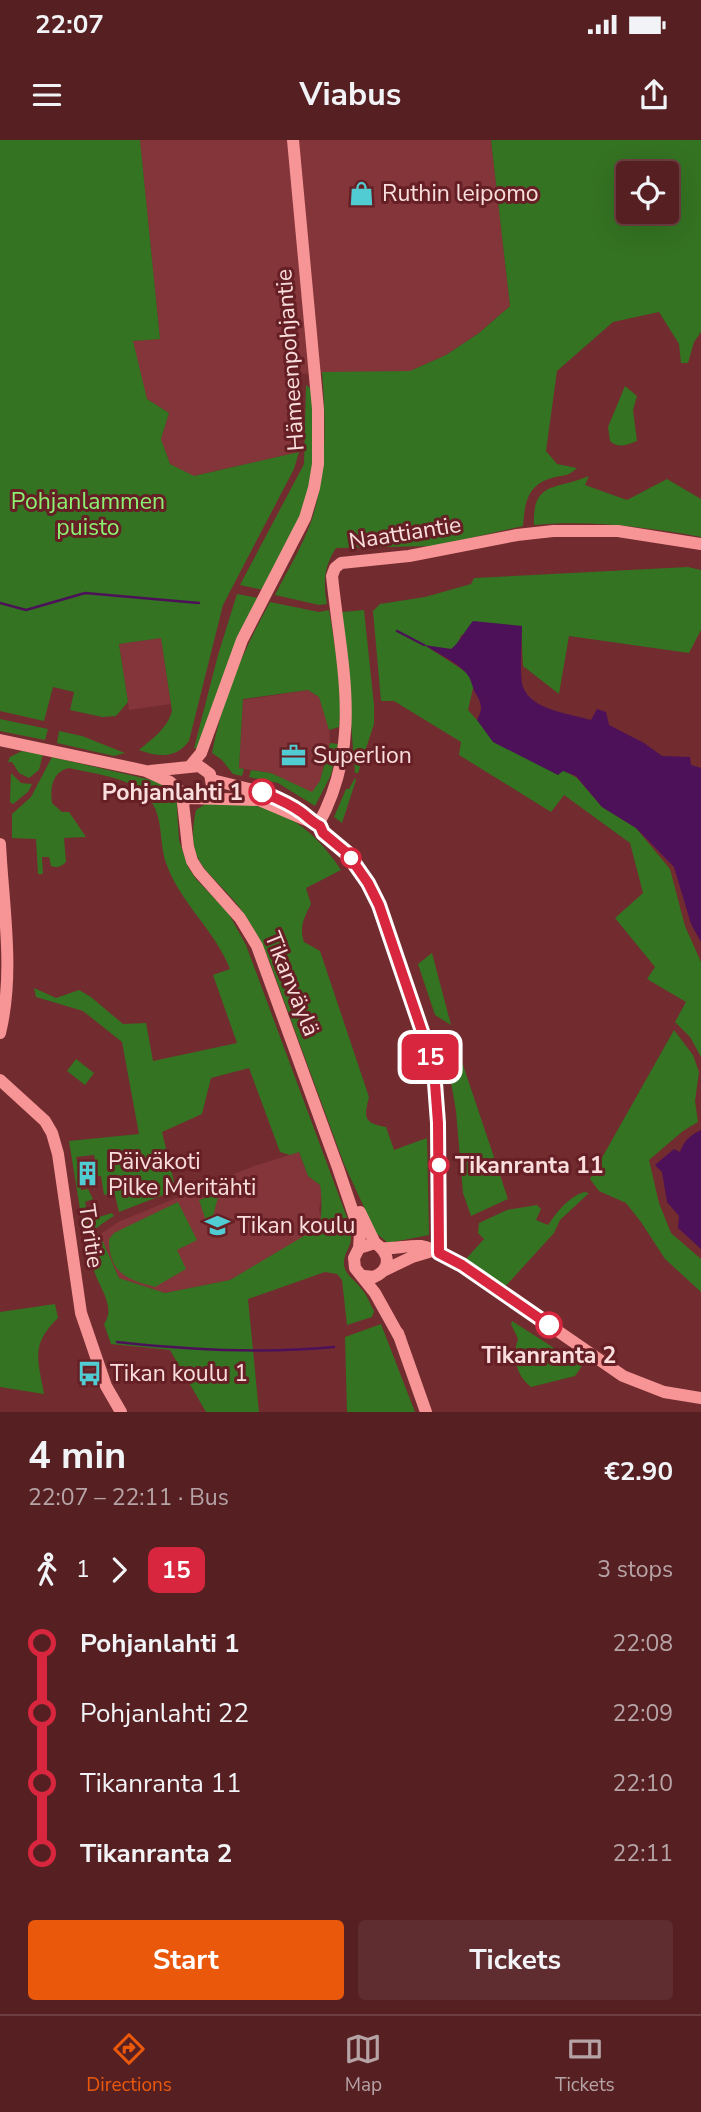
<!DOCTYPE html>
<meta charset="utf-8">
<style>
body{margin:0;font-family:"Nunito Sans",sans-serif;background:#5f2d30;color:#f1f3f6;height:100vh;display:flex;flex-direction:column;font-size:26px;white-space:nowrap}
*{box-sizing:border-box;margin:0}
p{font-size:23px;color:#b6a3a6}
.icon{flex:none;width:38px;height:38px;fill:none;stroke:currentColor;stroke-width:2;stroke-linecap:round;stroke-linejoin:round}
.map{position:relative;height:1272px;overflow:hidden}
.panel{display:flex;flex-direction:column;background:#562023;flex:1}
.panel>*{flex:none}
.badge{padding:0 14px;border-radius:10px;font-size:24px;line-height:46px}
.fabs{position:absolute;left:616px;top:21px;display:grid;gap:14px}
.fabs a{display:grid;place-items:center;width:63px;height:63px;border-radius:7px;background:#562023;box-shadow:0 7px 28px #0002,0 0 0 2px #6c3e41;font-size:35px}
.map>.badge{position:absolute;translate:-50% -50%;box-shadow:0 0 0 4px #fff}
.legs{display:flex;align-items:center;gap:10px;height:77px;padding:0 28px;font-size:23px}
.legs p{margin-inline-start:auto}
.head{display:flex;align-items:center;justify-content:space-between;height:119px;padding:0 28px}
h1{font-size:38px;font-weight:700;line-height:52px}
.button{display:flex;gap:14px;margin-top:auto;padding:14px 28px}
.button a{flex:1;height:80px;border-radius:7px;background:#ea580c;color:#fff;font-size:28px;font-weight:700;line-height:80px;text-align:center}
.button a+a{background:#5f2d30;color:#f1f3f6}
ul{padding:0 28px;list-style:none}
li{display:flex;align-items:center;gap:24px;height:70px;font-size:26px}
li i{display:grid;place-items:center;width:10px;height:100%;margin:0 9px;background:currentColor}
li i::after{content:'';width:18px;height:18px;margin:-9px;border:5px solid;border-radius:50%;background:#562023}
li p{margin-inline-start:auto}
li:first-child i{background:linear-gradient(#0000 50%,currentColor 0)}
li:last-child i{background:linear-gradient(currentColor 50%,#0000 0)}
.status{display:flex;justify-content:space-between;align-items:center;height:49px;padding:0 35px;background:#562023;direction:ltr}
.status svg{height:19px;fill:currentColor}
header{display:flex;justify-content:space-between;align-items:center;height:91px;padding:0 28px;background:#562023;font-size:32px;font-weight:700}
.tab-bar{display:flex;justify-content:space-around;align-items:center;height:98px;border-top:2px solid #6c3e41;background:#562023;font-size:19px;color:#b6a3a6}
.tab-bar a{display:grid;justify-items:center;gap:4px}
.tab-bar .active{color:#ea580c}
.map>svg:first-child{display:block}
.built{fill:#83353a}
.green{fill:#347322;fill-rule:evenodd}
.water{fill:#4c1159}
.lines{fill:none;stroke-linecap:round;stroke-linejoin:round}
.stream{stroke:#4c1159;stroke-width:2.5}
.secondary{stroke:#f79495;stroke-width:12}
.line-1-casing{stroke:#fff;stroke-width:16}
.line-1{stroke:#d7263d;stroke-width:10}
.stop-1-dot{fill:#fff;stroke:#d7263d;stroke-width:3.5}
.labels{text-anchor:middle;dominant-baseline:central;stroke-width:6;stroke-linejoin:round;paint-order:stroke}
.poi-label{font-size:23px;fill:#f9dedd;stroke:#662025;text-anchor:start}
.street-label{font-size:23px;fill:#f9dedd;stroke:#662025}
.park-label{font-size:23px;fill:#8cf172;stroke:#662025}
.stop-label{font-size:23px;font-weight:bold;fill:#f9dedd;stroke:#662025;text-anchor:end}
</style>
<div class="status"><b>22:07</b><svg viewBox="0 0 49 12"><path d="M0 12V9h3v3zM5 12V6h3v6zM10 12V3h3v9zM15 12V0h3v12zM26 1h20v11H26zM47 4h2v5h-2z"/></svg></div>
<header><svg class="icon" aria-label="menu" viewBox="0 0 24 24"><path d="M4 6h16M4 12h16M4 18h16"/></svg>Viabus<svg class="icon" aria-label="share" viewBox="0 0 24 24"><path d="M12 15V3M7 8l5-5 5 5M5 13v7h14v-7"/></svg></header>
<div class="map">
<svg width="701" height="1272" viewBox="0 0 701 1272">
<rect width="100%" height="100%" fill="#722b2f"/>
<path class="built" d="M140,0H491L510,166L479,193L446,215L410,231L299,234V312L193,336L170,324L161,299L169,273L147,259L135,214L133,201L160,199Z
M161,498L171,564L129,570L119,504Z
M308,550L319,557L329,587L330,603L320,641L312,653L271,633L239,628L243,560Z
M299,1012L308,1036L320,1045L322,1054L319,1070L322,1080L319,1087L301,1100L230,1140L165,1153L119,1138L100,1095L105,1091L118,1082L254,1026Z"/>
<path class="green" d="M0,0H140L160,199L133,201L147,259L169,273L161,299L170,324L194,336L299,312L294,329L223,465L189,601C176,619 158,617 139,610C152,599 167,589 172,571L161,498L119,504L128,562L116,576L102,577L70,570L74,552L53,547L44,581L0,571Z
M491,0H701V192L694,202L688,223H681L679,204L659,172L613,182L557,231L546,311L557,324L577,328C566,338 565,334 552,338C527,345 525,363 523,386L435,406L336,408C324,426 323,443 327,464L319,465L275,455C287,431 302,407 311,382C327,334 326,282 322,232L410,231L446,215L479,193L510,166ZM628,33H667V72H628Z
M306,245L311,249L315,315L309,346L302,373L263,450L240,445L304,324Z
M625,246L637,256L633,270L637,301C626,305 619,309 610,301L608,287Z
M589,336L585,345L627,360L667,339L701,359V397C646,387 590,380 534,385C532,340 557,350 589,336Z
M688,427L701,430V490L689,513L569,496L559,554L523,526L521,486L461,495L458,504L451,509L426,506L466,532L474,544L468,570L477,580L577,638L602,667L636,688L670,729L685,786L701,822V917L690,897L675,882L686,862L647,839L655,827L615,778L643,753L630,703L564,655L551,672L459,615L461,602L394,561H381L373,471L380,464L425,457L471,444L474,438Z
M237,454L259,458L198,609L194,608L218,515Z
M270,462L319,472L329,470C335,508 343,549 339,587L329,590L319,557L308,550L243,559L239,628L244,629L242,636L233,634L222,620L212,613C222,559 244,509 270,462Z
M364,470L374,565V584L358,633H355L342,472Z
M0,579L48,589L45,600L0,591Z
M59,591L82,596L125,613L114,616L57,603Z
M330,603L338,604L331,635L315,666L278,643L249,637L251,630L271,633L312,652L320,641Z
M22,611L43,614L39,630L29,638L19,633L12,622H8L10,617Z
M52,617L169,644L176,653L179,700L188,727L196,739L229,774L246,805L352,1091L349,1088C356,1106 343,1109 344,1125C346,1136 354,1139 360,1147C366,1153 370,1163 374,1171L372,1177L347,1185L342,1140L337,1134L325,1132L248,1159L259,1272H206L170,1210L111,1204L104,1184C123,1157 73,1131 100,1095L119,1138L165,1153L230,1140L319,1087C322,1080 322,1053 320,1045L308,1036L299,1012L290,1015L280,1012L249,928L211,938L202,974L162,992L176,1050L119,1072L115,1055L112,1053L104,1055L101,1036H98L94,1015L76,1017L80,1031L78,1032L81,1050L88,1049L93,1059L85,1062L89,1080L112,1073L114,1076C104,1081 94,1092 84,1094L69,1001L139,994L122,902L83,871L36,857L34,848L56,858L79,850L91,857L123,884L146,883L153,921L237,903L213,835L230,829C215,790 180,763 166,723C158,699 165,672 144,653C125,636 93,634 69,628C52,632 50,648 52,663L62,672H69L86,697L64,698L66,722C61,727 57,728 51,726L49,717H42L43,734H38L36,699L12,698V674L31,657Z
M11,633L21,643L32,644L28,652L13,664L10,662Z
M355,638L356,640L342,683L334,677L346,649H349Z
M207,663C224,664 244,663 261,667C297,676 322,701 341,730L306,748L311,764C304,777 299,788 304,802L320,811L369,957C364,977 363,983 386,987L394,1010L427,998L429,1095L388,1103L376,1093L344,1024L269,820C260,800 250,780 236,763C206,727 185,723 196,670Z
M432,813L451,885L435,875L418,824Z
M674,890L693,915L699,932L695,961L698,982L683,991L649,1020L659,1063L671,1093L701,1119V1152L665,1119L641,1082L626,1063L599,1051L590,1039Z
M456,904L508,1059L471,1076L463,1053L456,971L445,907Z
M76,919L94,933L85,945L67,931Z
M584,1052L589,1053L560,1080L554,1093L503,1149L464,1121L484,1099L478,1093L479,1083L507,1070L537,1065L541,1069L536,1080L548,1085C558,1071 567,1058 584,1052Z
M215,1054L218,1057L211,1084H207L199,1060Z
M178,1062L197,1100L177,1110L186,1129L155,1147C126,1139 109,1133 109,1099L114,1093Z
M55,1164L58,1178C30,1205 38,1219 44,1254L0,1247V1172Z
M512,1181L582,1226L575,1236L531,1247C516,1236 512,1216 518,1199L511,1184Z
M381,1184L415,1272H347L345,1197Z"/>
<path class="water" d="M473,481L522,486C522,500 519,535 523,547C531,570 571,574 591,580L597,569L606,572L609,585L644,603L662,616L690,617L691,625L701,628V802L691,784L674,727L636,688L602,667L576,636L563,631L558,635L493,602L477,580C483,569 482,564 476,554C472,548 472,540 467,534C457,522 437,513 424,505L451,509C460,502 465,490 473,481Z
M701,990V1109L678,1088L679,1076L667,1062L662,1032L655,1025L674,1009L680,1012C685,1000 689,996 701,990Z"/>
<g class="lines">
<path class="stream" d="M0,463L26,470L85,453L199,463
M397,491L424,505
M117,1202C189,1210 261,1214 334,1207"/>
<path class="secondary" d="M0,600L146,631L170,642L188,658L259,660L318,685L323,693L347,713L373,753L390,795L428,909L435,943L437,983L439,1113
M191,625L201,613L242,500L305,378L314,348L318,324V269L293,0
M150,631L199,626L210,634L212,646
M212,640L262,652L283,661
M182,654L188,707L192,721L199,732L240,778L257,806L338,1028L360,1093L359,1108
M318,685C364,602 341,524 332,436L335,428L341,423L409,416L517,395L553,391H618L701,404
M0,704C3,766 15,832 0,893
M0,940L45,981L52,993L58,1014L81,1173L106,1246L121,1272
M360,1072L375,1103
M382,1108C395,1109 409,1105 421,1106C435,1108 450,1119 462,1125L623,1236L664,1252L701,1258
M385,1130L412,1117L432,1111
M364,1136L374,1137C392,1129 390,1113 375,1103L359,1108L354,1118L355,1128L375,1153L400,1198
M398,1193L426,1272"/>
</g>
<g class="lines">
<defs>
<path id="line-1" d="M262,652C276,658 289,663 301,672C308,677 312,682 320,686L323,693L347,713L368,743L379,765L428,909L435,943L438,983L439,1113L462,1125L549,1185"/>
</defs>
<use href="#line-1" class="line-1-casing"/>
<use href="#line-1" class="line-1"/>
</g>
<defs>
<symbol id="shop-bare" viewBox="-9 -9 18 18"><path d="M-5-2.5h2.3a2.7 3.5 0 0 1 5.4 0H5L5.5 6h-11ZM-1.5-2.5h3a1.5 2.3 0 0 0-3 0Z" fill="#51ccd2" stroke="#662025" stroke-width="2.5" paint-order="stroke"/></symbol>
<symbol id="office-bare" viewBox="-9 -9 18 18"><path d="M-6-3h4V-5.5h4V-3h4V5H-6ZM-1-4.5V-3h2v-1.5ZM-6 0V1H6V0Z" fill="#51ccd2" stroke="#662025" stroke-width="2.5" paint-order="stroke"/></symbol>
<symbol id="building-bare" viewBox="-9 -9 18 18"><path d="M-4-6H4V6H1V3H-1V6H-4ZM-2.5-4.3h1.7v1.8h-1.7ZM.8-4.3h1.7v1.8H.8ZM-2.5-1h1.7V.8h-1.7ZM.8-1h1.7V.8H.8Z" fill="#51ccd2" stroke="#662025" stroke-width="2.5" paint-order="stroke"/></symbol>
<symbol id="school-bare" viewBox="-9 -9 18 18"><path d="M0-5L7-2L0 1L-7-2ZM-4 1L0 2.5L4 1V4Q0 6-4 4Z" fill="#51ccd2" stroke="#662025" stroke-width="2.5" paint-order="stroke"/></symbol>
<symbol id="bus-bare" viewBox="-9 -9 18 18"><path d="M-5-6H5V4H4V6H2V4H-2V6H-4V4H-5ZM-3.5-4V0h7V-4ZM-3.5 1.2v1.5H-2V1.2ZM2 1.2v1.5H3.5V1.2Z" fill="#51ccd2" stroke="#662025" stroke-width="2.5" paint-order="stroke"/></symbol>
</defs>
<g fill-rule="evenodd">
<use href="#shop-bare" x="344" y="36" width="35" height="35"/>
<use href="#office-bare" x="276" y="598" width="35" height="35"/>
<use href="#building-bare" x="70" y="1016" width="35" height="35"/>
<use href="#school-bare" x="200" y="1068" width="35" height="35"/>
<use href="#bus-bare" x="72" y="1216" width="35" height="35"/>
</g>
<g class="stop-1-dot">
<circle cx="262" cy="652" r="12"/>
<circle cx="351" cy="718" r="9"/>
<circle cx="439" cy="1025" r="9"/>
<circle cx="549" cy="1185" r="12"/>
</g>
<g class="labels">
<g class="poi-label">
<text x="382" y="53">Ruthin leipomo</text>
<text x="313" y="615">Superlion</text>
<text x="108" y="1021">Päiväkoti<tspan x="108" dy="26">Pilke Meritähti</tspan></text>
<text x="237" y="1085">Tikan koulu</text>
<text x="110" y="1233">Tikan koulu 1</text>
</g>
<g class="street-label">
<text transform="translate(290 220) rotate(-94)">Hämeenpohjantie</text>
<text transform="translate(405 393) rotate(-9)">Naattiantie</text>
<text transform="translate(292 844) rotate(68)">Tikanväylä</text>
<text transform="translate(91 1096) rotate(82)">Toritie</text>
</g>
<g class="park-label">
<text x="88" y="361">Pohjanlammen<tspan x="88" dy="26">puisto</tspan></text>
</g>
<g class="stop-label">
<text x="243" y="652">Pohjanlahti 1</text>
<text x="455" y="1025" text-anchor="start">Tikanranta 11</text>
<text x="549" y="1215" text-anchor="middle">Tikanranta 2</text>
</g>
</g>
</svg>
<div class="fabs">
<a><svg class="icon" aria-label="locate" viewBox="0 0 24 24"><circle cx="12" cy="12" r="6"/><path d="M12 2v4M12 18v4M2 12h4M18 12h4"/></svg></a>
</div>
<b class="badge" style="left:430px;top:917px;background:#d7263d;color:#fff">15</b>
</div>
<section class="panel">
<div class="head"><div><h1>4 min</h1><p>22:07 – 22:11 · Bus</p></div><b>€2.90</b></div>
<div class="legs"><svg class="icon" aria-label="walk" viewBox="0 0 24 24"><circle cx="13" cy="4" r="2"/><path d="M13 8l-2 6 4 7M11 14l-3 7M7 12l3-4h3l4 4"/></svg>1<svg class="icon" aria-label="forward" viewBox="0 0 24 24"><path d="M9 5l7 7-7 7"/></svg><b class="badge" style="background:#d7263d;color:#fff">15</b><p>3 stops</p></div>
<ul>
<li><i style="color:#d7263d"></i><b>Pohjanlahti 1</b><p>22:08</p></li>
<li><i style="color:#d7263d"></i><span>Pohjanlahti 22</span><p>22:09</p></li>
<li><i style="color:#d7263d"></i><span>Tikanranta 11</span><p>22:10</p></li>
<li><i style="color:#d7263d"></i><b>Tikanranta 2</b><p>22:11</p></li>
</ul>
<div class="button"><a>Start</a><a>Tickets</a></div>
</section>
<nav class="tab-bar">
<a class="active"><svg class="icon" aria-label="directions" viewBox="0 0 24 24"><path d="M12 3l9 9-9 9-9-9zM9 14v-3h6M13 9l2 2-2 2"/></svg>Directions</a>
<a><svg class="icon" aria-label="map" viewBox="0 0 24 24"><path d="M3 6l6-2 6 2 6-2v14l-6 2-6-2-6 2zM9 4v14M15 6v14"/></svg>Map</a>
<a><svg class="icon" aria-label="tickets" viewBox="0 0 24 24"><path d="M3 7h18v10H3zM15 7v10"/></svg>Tickets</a>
</nav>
